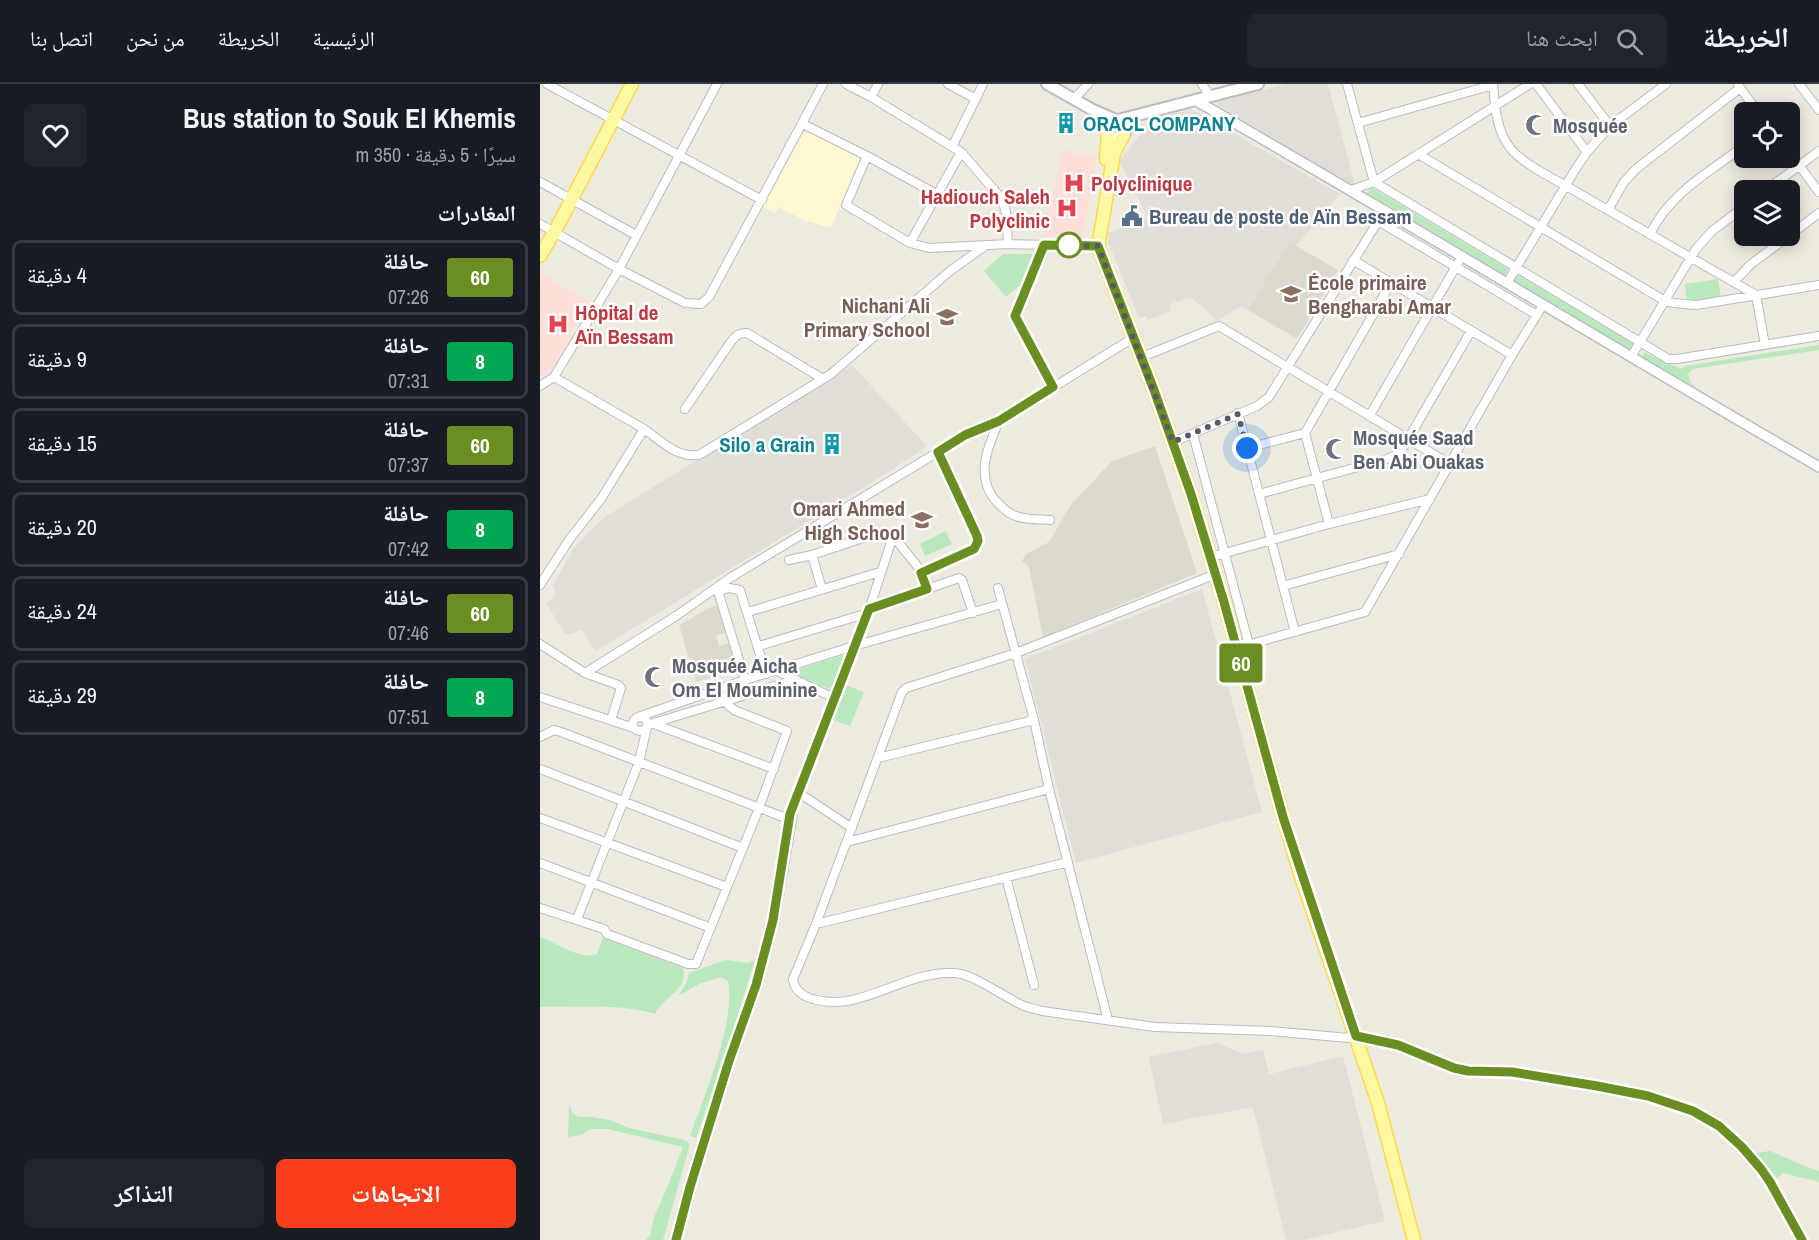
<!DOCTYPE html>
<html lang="ar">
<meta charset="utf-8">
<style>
body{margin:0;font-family:"Archivo Narrow","Noto Naskh Arabic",sans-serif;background:#20242c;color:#f1f3f6;direction:rtl;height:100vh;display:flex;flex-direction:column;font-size:22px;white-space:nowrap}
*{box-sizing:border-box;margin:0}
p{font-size:20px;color:#9ea1a6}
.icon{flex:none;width:33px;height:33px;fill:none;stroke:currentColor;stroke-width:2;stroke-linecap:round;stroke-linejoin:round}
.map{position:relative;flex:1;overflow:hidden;direction:ltr}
.sheet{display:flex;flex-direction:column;background:#171b24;width:540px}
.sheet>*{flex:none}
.badge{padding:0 12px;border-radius:4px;font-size:21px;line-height:39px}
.controls{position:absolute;left:1194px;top:18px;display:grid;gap:12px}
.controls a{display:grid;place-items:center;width:66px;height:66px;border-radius:9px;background:#171b24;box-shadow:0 3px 15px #0003;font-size:30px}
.you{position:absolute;width:30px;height:30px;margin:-15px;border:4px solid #fff;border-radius:50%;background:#1a73e8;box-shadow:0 0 0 9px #1a73e833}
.map>.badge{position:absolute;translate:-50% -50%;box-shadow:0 0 0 3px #fff}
h2{padding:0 24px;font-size:22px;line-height:54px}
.round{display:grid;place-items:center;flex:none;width:63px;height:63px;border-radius:9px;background:#20242c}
.overview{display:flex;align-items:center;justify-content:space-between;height:102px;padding:0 24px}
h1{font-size:28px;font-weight:700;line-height:45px}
.action{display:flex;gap:12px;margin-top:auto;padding:12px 24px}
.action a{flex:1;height:69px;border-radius:9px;background:#f83e1a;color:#fff;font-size:24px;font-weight:700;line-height:69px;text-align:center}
.action a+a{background:#20242c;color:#f1f3f6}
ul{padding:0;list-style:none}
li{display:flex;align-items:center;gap:18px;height:75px;margin:0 12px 9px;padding:0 12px;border:3px solid #363941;border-radius:9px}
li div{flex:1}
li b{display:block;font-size:22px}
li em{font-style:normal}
li .badge{min-width:66px;font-weight:700;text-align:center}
header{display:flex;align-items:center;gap:36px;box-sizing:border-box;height:84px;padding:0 30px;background:#171b24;border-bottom:2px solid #363941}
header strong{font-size:28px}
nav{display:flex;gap:33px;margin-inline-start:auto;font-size:21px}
.search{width:420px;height:54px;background:#20242c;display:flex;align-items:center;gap:15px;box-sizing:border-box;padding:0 21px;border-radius:9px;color:#9ea1a6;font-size:22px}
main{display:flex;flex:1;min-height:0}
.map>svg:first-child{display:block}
.commercial{fill:#fff8d2}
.industrial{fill:#e0ded7}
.education{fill:#dcdace}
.medical{fill:#fdded8}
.green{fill:#b8e8bc}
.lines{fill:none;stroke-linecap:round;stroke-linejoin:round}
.minor-casing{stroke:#babcc3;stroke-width:10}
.tertiary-casing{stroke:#babcc3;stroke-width:12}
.secondary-casing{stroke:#babdc5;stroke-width:14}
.primary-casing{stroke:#feda47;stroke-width:15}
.minor{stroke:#fff;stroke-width:8}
.tertiary{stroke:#fff;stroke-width:9}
.secondary{stroke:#fff;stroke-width:10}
.primary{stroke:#fff8a2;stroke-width:12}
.line-casing{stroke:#fff;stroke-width:14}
.line{stroke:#6b8e23;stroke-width:9}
.walk{stroke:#585c62;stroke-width:6;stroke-dasharray:0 10.8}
.stop-dot{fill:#fff;stroke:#6b8e23;stroke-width:3}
.labels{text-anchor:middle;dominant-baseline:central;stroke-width:5;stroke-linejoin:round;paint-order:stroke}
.culture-label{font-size:21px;font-weight:bold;fill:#0d838f;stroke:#fff;text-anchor:start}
.worship-label{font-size:21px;font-weight:bold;fill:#5b616d;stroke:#fff;text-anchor:start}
.health-label{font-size:21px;font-weight:bold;fill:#be3a42;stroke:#fff;text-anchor:start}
.service-label{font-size:21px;font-weight:bold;fill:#4e5e75;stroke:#fff;text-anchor:start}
.education-label{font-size:21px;font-weight:bold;fill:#785e54;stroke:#fff;text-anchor:end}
</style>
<header>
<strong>الخريطة</strong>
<div class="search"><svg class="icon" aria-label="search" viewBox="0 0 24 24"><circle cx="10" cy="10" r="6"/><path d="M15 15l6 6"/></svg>ابحث هنا</div>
<nav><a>الرئيسية</a><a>الخريطة</a><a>من نحن</a><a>اتصل بنا</a></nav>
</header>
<main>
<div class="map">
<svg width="1279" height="1156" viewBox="0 0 1279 1156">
<rect width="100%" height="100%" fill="#edebdf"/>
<path class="commercial" d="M268,47L320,74L291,144L264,136L238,123L235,129L223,123L264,48Z"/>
<path class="industrial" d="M747,0H788L815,100L813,101L677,21V17Z
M652,26L800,110L756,162L749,158L708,226L701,222L677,237L664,224L650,213L629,221L631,227L608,236L606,232L599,234L568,158V149L608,134L579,76L615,33Z
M312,281L387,362L355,384L56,567L41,546L31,550H25L6,519L16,511L13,501L33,465L63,434Z
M662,505L722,728L536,779L485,575Z
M676,959L704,970L723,966L729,990L803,972L845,1137L763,1156H746L713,1023L623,1040L609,973Z"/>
<path class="education" d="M749,158L798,186L757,255L708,226Z
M615,362L657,489L503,553L489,483L482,477L486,470L509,458L530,422L572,377Z
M179,521L187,548L176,552L179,562L190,559L198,586L156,598L139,541L169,524Z"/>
<path class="medical" d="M523,65L557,74L544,149L531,154L511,150L510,153L503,152Z
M0,189L51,218L48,223L46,222L27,256L30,258L14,286L10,285L8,289L0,294Z"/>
<path class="green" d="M831,103L968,185L965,191L827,109Z
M463,170H496L483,199L466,213L444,187Z
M978,191L1095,260L1091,267L974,197Z
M1178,195L1181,214L1147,218L1145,200Z
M1279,261V266L1152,285L1148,290L1150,298L1157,304L1104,276L1102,272L1105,269L1108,270L1141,285L1145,282Z
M406,447L412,460L385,472L380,460Z
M304,571L292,606L251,589L252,587Z
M306,601L324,608L310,642L293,636Z
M0,853C15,858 41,877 57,870L63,854L143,884C149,907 123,912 115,930C85,920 33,923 0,923Z
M186,876L208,879L215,876L186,968L156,1054L150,1052C164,1013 196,938 188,897L181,893L159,900L138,912L146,900L149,889Z
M29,1020L32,1028L38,1033H52L70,1036L89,1044L145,1056L149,1059V1064L123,1156H106L110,1152L114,1133L127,1104L143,1063L68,1045H50L41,1051L28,1053Z
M1230,1067L1267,1083L1279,1087V1098L1243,1089L1237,1094L1216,1069Z"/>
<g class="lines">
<defs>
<path id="minor" d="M7,0L222,116
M306,0L331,13L421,68L462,115L466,128L468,160
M408,0L436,15
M662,0L670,12
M807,0L834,98L1120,270L1128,275H1137L1279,252
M953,0C955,22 956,47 971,65C985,82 1021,98 1040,110C1099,144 1157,177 1216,211L1225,261
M996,0L1047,68
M1038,0L1070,42
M1259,0L1279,26
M1198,1L1218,28
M331,13L338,0
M534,15L548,0
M818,39L953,1
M263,40L327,72L398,111
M413,61L443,0
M1250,69L1279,108
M878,70L1125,217L1134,219L1156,221L1279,201
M327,72L306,121L370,159L389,164L468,160L558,162
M0,98L96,151
M811,106L834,98L990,0
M1226,106L1279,67
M1068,126L1084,98L1096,85L1200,4
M838,137L997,231
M0,140L79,185L145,219L161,220L169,213L283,0
M1110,150C1130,109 1169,88 1204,62
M370,159L421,68
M504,161L476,226L475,232L513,303
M813,176L972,271
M1194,198L1210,181L1279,129
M967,199L1035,86L1047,68L1070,42L1126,0
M602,273L679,242L910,380
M1091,273L1156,165L1172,147L1204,123
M0,302L14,293L79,185L177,0
M145,325L190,259C195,253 198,248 207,249L283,295
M698,329L755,548
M830,331L922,172
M459,337C448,362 435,392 455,416C460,421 466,428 473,431C484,436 497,435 510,436
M104,345C121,357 137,374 159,371L291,290L410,187L445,162
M765,349L789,440
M653,350L709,561
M633,358L717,322L729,313L845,126
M707,364L765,349L851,199
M719,410L847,375L860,369L931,247
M272,471L282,505
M671,473L789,440L890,415
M249,476L272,471L326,453L353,452L382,488L387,505
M382,488L434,465L438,457L437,452L398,368L425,351L459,337L588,257
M676,490L476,569L366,604L362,608L276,840L253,895C256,919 293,920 312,916C345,909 379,887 414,889C433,889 465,914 484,922C490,924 496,925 502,927L615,943L730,947L809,954C845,946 890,980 926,986C940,989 956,987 971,988C990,990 1010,994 1029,997C1077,1005 1141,1013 1180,1043C1195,1055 1209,1070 1221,1085C1238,1106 1249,1133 1262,1156
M0,501L29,456L61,415L104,345L14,293
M743,502L859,470
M458,504L494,636L509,705L568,936
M329,525L419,494L422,496L433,529
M208,528L340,488
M0,560L45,589L78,601L81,604L71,636
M219,562L328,529
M697,564L825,528L972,271L1003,221
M237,587L294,614
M45,589L136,532L190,494L398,368
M205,596L178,507L189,504L200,506L226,590
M0,613L94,644
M93 640a7 7 0 1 1 14 0a7 7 0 1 1-14 0Z
M98,633L205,596L314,562L462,520
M114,640L234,685
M107,641L255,596
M0,653L14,646L21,648L243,733L251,730L328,529L353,452
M338,674L494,636
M0,685L203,764
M259,709L312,744
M0,734L187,803
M307,758L509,705
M0,779L171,844
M466,793L494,901
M0,824L64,845L67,850L148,880H156L219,724L247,647L194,626L185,618L180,605
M37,835L99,678L107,643
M276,840L528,778"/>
<path id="tertiary" d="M655,16C864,136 1070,262 1279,383"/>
<path id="secondary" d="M507,0L553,26L576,36
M568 45a9 9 0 1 1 18 0a9 9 0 1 1-18 0Z
M578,36L718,0
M136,1156L150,1103L189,977L216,901L233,836L251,730"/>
<path id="primary" d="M583,52L574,69L559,157V165L614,306L651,410L684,518L743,733L760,790L838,1019L874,1156
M566,75L568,49
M0,172L15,147L92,0"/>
</defs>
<use href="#minor" class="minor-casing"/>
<use href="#tertiary" class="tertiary-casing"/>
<use href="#secondary" class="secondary-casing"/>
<use href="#primary" class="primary-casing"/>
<use href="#minor" class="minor"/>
<use href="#tertiary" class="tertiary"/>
<use href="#secondary" class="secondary"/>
<use href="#primary" class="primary"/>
</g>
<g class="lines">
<defs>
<path id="line" d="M136,1156L150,1103L189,977L216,901L233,836L250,730L329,525L387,505L381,489L434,465L438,457L437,452L398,368L425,351L459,337L513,303L475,232L504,161L558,162L614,306L651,410L684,518L743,733L816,952L858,961L914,984L928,987L972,988L1057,1002L1108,1012L1153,1027L1179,1042L1202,1063L1221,1085L1230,1098L1262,1156"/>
</defs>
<use href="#line" class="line-casing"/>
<use href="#line" class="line"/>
<path class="walk" d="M529,161H527L558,162L633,358L698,330L707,364"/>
</g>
<defs>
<symbol id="building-bare" viewBox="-9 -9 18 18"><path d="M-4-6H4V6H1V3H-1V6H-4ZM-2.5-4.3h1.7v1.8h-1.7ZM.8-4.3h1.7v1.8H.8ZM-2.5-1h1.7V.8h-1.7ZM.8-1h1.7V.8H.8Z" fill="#0f9aa8" stroke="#fff" stroke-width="2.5" paint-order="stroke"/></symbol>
<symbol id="mosque-bare" viewBox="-9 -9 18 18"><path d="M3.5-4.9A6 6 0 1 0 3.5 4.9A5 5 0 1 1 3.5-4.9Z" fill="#6b7280" stroke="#fff" stroke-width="2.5" paint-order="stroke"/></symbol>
<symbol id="hospital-bare" viewBox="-9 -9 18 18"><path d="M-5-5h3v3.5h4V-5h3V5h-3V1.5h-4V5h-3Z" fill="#e0444e" stroke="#fff" stroke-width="2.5" paint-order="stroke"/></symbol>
<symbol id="civic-bare" viewBox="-9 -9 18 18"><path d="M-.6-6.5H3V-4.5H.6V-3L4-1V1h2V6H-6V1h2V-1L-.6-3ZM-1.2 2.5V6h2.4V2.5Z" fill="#5c6f8a" stroke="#fff" stroke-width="2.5" paint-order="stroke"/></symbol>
<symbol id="school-bare" viewBox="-9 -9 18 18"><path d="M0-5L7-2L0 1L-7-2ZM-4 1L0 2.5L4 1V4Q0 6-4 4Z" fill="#8d6e63" stroke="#fff" stroke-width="2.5" paint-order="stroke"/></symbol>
</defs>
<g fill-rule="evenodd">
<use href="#building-bare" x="511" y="24" width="30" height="30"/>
<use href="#mosque-bare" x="981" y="26" width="30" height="30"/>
<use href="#hospital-bare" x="519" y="84" width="30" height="30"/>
<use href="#hospital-bare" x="512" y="109" width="30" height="30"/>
<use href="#civic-bare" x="577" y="117" width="30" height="30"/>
<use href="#school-bare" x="736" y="195" width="30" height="30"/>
<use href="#school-bare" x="392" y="218" width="30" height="30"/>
<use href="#hospital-bare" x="3" y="225" width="30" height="30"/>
<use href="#building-bare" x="277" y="345" width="30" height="30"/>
<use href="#mosque-bare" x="781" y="350" width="30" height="30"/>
<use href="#school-bare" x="367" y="421" width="30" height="30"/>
<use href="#mosque-bare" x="100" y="578" width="30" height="30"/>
</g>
<circle class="stop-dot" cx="529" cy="161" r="12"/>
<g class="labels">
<g class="culture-label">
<text x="543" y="39">ORACL COMPANY</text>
<text x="275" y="360" text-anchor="end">Silo a Grain</text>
</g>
<g class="worship-label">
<text x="1013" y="41">Mosquée</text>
<text x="813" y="353">Mosquée Saad<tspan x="813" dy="24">Ben Abi Ouakas</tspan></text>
<text x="132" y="581">Mosquée Aicha<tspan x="132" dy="24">Om El Mouminine</tspan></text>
</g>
<g class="health-label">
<text x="551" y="99">Polyclinique</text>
<text x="510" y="112" text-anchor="end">Hadiouch Saleh<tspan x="510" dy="24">Polyclinic</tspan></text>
<text x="35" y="228">Hôpital de<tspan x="35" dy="24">Aïn Bessam</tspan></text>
</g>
<g class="service-label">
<text x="609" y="132">Bureau de poste de Aïn Bessam</text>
</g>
<g class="education-label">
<text x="768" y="198" text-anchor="start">École primaire<tspan x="768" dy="24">Bengharabi Amar</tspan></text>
<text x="390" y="221">Nichani Ali<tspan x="390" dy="24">Primary School</tspan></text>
<text x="365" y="424">Omari Ahmed<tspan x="365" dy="24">High School</tspan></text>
</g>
</g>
</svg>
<div class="controls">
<a><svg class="icon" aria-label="locate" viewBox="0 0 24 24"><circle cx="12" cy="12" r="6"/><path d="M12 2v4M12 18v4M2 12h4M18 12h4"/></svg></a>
<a><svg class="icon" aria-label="layers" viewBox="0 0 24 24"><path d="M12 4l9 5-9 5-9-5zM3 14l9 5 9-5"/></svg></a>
</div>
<div class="you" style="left:707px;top:364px"></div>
<b class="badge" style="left:701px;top:579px;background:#6b8e23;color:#fff">60</b>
</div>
<section class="sheet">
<div class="overview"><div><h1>Bus station to Souk El Khemis</h1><p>سيرًا · 5 دقيقة · 350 m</p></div><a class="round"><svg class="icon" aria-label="heart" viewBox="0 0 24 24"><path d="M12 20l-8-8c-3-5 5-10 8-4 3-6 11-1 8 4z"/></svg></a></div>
<h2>المغادرات</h2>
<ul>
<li><span class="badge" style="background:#6b8e23;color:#fff">60</span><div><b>حافلة</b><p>07:26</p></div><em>4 دقيقة</em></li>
<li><span class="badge" style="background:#00a651;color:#fff">8</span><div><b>حافلة</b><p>07:31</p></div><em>9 دقيقة</em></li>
<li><span class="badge" style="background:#6b8e23;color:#fff">60</span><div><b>حافلة</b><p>07:37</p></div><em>15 دقيقة</em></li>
<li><span class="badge" style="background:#00a651;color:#fff">8</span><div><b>حافلة</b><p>07:42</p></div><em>20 دقيقة</em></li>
<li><span class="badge" style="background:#6b8e23;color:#fff">60</span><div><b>حافلة</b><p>07:46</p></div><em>24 دقيقة</em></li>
<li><span class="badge" style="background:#00a651;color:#fff">8</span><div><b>حافلة</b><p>07:51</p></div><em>29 دقيقة</em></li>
</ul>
<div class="action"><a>الاتجاهات</a><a>التذاكر</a></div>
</section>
</main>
